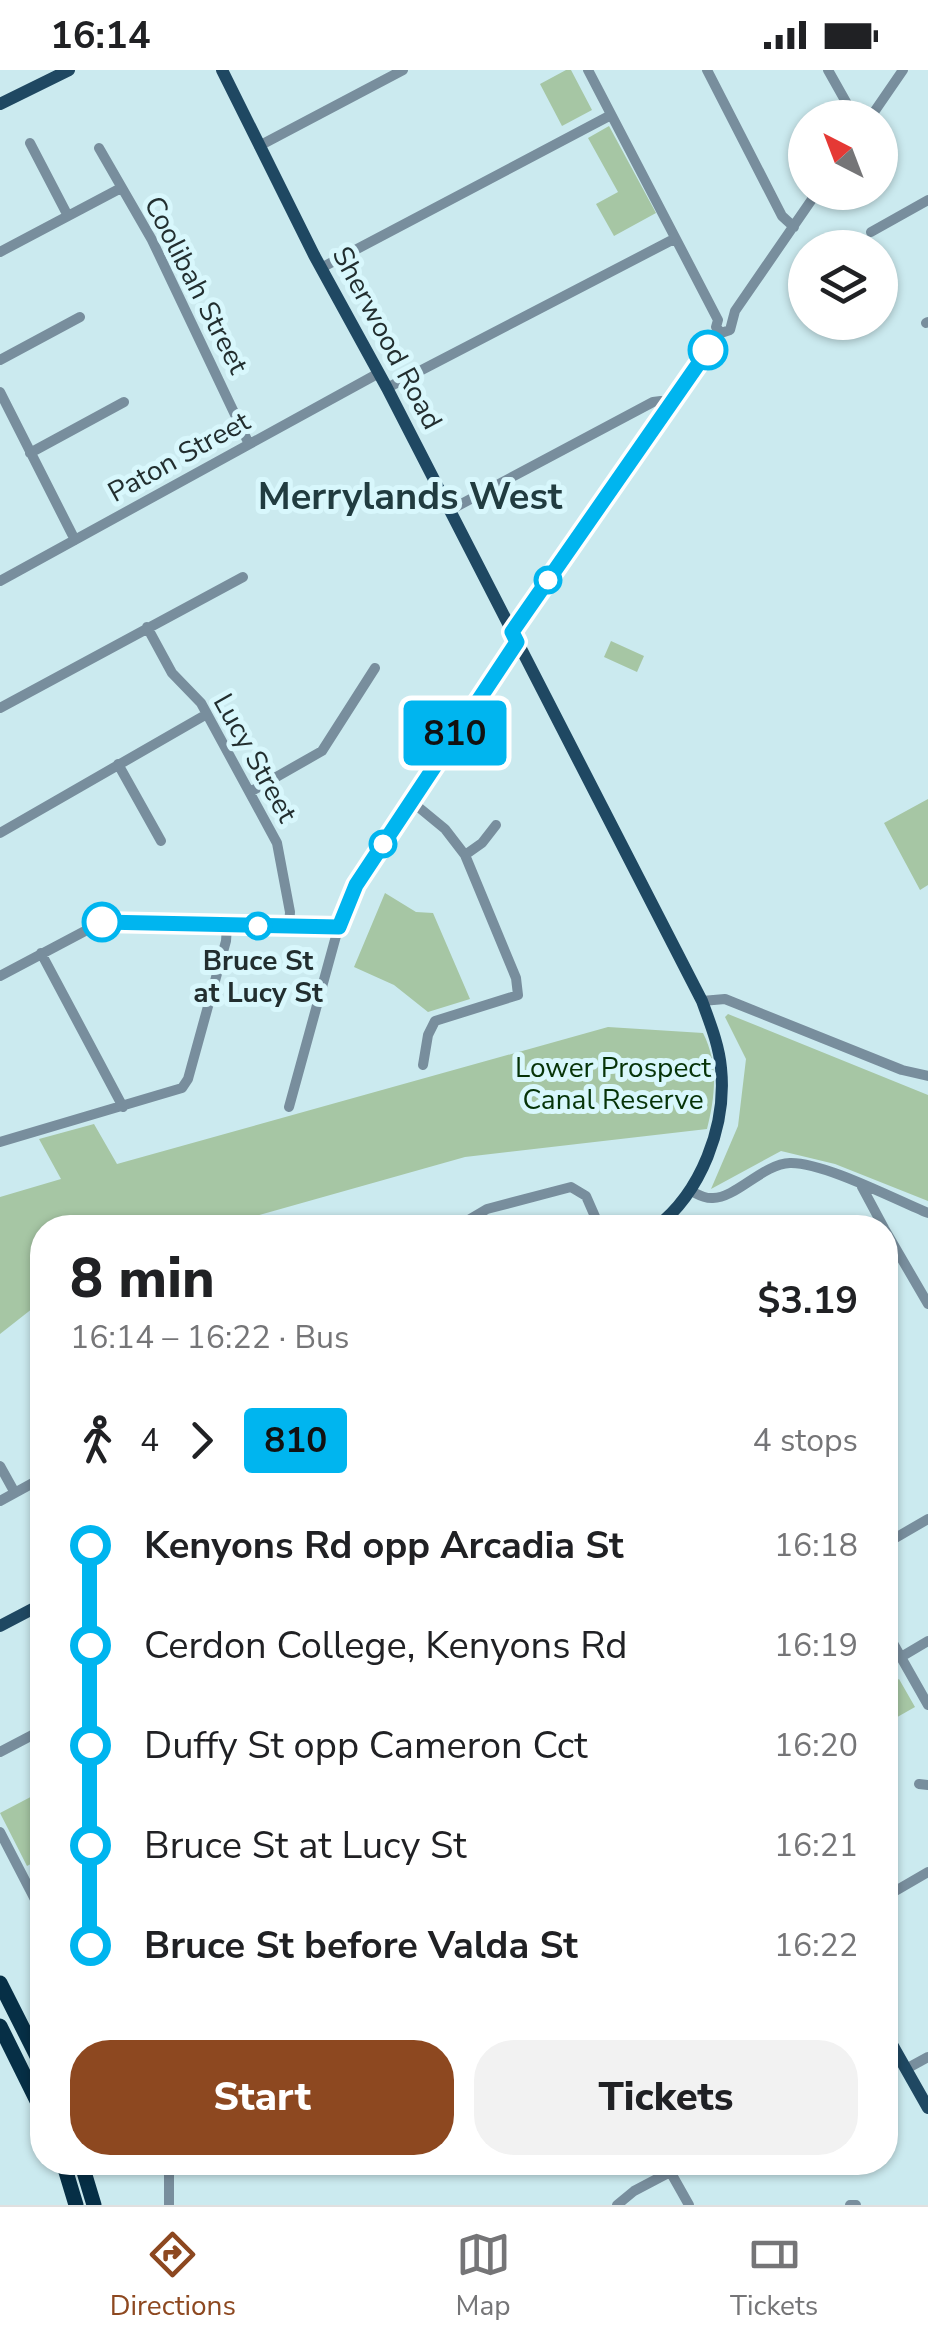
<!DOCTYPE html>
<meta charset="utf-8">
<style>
body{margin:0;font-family:"Nunito Sans",sans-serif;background:#f2f2f2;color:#202124;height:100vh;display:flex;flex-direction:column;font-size:38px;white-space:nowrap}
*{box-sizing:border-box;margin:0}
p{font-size:32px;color:#757577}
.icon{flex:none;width:55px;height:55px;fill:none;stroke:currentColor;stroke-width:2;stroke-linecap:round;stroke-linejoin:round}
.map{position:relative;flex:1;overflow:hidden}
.panel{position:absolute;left:30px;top:1145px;width:868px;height:960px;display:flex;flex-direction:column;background:#fff;border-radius:40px;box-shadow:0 2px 8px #0004}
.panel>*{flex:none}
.badge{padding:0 20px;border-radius:8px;font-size:35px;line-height:65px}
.needle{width:65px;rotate:318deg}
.tools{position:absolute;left:788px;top:30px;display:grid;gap:20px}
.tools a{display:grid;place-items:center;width:110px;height:110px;border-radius:50%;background:#fff;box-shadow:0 2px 8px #0004;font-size:50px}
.map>.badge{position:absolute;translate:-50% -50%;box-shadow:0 0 0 5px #fff}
.legs{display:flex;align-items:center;gap:15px;height:110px;padding:0 40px;font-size:32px}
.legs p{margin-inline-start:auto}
.summary{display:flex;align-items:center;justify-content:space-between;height:170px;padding:0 40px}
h1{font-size:55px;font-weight:800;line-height:75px}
.cta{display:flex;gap:20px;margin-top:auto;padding:20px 40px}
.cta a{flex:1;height:115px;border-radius:40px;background:#8d4820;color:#fff;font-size:40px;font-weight:800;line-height:115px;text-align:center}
.cta a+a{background:#f2f2f2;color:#202124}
ul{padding:0 40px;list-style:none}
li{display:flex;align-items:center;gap:35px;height:100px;font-size:38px}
li i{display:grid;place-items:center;width:15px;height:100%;margin:0 12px;background:currentColor}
li i::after{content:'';width:25px;height:25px;margin:-12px;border:8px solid;border-radius:50%;background:#fff}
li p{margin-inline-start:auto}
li:first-child i{background:linear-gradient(#0000 50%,currentColor 0)}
li:last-child i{background:linear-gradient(currentColor 50%,#0000 0)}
.status{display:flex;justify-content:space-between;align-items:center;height:70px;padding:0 50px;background:#fff;direction:ltr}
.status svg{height:28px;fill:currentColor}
.tabs{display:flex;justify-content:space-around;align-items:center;height:140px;border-top:2px solid #e0e0e0;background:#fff;font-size:28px;color:#757577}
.tabs a{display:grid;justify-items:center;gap:5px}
.tabs .active{color:#8d4820}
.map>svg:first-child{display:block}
.green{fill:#a6c6a4}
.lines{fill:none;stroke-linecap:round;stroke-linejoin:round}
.minor{stroke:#788e9d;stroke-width:10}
.major{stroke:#1f4862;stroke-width:12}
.highway{stroke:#062f46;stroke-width:15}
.line-1-casing{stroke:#fff;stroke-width:22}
.line-1{stroke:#00b5ef;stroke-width:15}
.stop-1-dot{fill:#fff;stroke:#00b5ef;stroke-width:5}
.labels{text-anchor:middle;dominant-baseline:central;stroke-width:10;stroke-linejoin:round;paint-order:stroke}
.street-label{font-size:28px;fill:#222e2f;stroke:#d8f7fc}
.stop-label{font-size:28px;font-weight:bold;fill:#222e2f;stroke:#d8f7fc}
.park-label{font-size:28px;fill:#063308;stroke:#d8f7fc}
.district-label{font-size:38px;font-weight:bold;fill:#213c40;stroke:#d8f7fc}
</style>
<div class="status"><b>16:14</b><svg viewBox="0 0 49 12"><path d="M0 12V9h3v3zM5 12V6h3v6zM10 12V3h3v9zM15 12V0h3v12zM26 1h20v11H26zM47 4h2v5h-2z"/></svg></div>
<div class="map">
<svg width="928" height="2135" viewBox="0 0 928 2135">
<rect width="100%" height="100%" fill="#cbeaef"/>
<path class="green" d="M566,0H571L592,40L562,56L540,14Z
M609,56L656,143L614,166L596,134L618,122L588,68Z
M611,571L644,586L637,602L604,587Z
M928,729V815L920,820L884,753Z
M385,823L416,842L433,843L470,929L428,942L394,915L354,897Z
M728,944L928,1025V1131L835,1094L781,1081L711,1119L738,1056L746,989L725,947Z
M608,957L703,963C719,994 715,1027 707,1059L465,1087L217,1157L42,1158V1231L0,1264V1127L61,1109L39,1069L94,1054L117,1094Z
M899,1609L915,1637L885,1654V1617Z
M42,1721V1788L27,1796L0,1743Z"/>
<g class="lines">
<path class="minor" d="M588,0L718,250L716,257L721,263
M707,0L782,146L794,157
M828,0L855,48
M870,48L903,0
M30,73L68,146
M259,76L403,0
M99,78L152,170L249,374
M871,162L928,130
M0,182L121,118
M321,198L611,45
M926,253L928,252
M0,290L80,247
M387,318L674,169
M0,322L75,470
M30,383L124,332
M450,440L653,332L661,331L669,336
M0,511L379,303
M147,557L172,603L201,633L277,773L290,842L289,856
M512,563L721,263L730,260L735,241L817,122
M0,638L243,507
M118,694L161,771
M250,722L322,681L375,598
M411,731L445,759L465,785L516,908L518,925L435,951L428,965L423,995
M0,763L207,644
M465,785L482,773L496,755
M41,883L123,1037
M0,906L102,852L339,857
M702,931L725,929L902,1000L928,1006
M289,1037L336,866L353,821L517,572
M0,1072L182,1018L188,1009L226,871L227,856
M862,1117L884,1158
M691,1121C697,1124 705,1129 713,1128C736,1128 763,1094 790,1093C823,1092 894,1129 928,1143
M384,1153L388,1158
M455,1158L487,1139L571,1117L586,1126L600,1158
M885,1160L928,1234
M885,1357L886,1359
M0,1396L15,1423
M0,1431L42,1408
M885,1474L928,1449
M885,1559L928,1635
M901,1587L928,1571
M0,1682L42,1660
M919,1714L928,1715
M0,1762L42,1843
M885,1827L928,1802
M906,1999L928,1987
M169,2092V2135
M671,2103L689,2135
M617,2135L634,2121L689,2092
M850,2135H856"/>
<path class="major" d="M222,0L314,185L387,318L702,931C710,953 719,975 721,998C727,1056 701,1123 655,1158
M0,34L69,0
M0,1556L42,1534
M885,1962L928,2038"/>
<path class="highway" d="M0,1913L42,1996
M0,1956L42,2041
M63,2092L76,2135
M81,2092L94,2135"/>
</g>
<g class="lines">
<defs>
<path id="line-1" d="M102,852L339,857L356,815L517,572L512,562L708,280"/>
</defs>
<use href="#line-1" class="line-1-casing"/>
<use href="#line-1" class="line-1"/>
</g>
<g class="stop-1-dot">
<circle cx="708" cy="280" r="18"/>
<circle cx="548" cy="510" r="12"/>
<circle cx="383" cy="774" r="12"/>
<circle cx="102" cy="852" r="18"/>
<circle cx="258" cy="856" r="12"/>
</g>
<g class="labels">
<g class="street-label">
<text transform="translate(196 215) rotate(63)">Coolibah Street</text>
<text transform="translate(387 268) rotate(62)">Sherwood Road</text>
<text transform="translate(179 387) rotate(-29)">Paton Street</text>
<text transform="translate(255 688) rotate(61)">Lucy Street</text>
</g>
<g class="stop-label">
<text x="258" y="891">Bruce St<tspan x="258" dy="32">at Lucy St</tspan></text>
</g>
<g class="park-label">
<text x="613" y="998">Lower Prospect<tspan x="613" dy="32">Canal Reserve</tspan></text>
</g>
<g class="district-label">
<text x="410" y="426">Merrylands West</text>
</g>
</g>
</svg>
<div class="tools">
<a><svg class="needle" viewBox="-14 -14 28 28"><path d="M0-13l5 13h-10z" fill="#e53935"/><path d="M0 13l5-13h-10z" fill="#757577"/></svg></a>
<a><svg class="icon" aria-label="layers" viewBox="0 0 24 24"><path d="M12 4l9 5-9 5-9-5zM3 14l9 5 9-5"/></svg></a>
</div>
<b class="badge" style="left:455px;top:663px;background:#00b5ef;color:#111">810</b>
<section class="panel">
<div class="summary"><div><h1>8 min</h1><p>16:14 – 16:22 · Bus</p></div><b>$3.19</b></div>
<div class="legs"><svg class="icon" aria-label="walk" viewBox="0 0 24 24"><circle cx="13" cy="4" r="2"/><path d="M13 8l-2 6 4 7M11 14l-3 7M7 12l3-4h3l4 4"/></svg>4<svg class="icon" aria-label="forward" viewBox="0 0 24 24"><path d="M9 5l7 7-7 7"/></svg><b class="badge" style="background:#00b5ef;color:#111">810</b><p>4 stops</p></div>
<ul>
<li><i style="color:#00b5ef"></i><b>Kenyons Rd opp Arcadia St</b><p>16:18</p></li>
<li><i style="color:#00b5ef"></i><span>Cerdon College, Kenyons Rd</span><p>16:19</p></li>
<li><i style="color:#00b5ef"></i><span>Duffy St opp Cameron Cct</span><p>16:20</p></li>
<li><i style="color:#00b5ef"></i><span>Bruce St at Lucy St</span><p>16:21</p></li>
<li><i style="color:#00b5ef"></i><b>Bruce St before Valda St</b><p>16:22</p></li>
</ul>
<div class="cta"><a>Start</a><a>Tickets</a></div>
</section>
</div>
<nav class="tabs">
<a class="active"><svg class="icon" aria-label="directions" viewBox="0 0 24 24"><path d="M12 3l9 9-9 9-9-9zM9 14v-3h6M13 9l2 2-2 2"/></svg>Directions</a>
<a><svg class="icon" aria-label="map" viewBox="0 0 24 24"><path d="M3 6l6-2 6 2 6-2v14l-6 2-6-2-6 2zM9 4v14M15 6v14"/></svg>Map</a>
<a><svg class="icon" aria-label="tickets" viewBox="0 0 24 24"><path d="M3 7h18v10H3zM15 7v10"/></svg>Tickets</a>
</nav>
